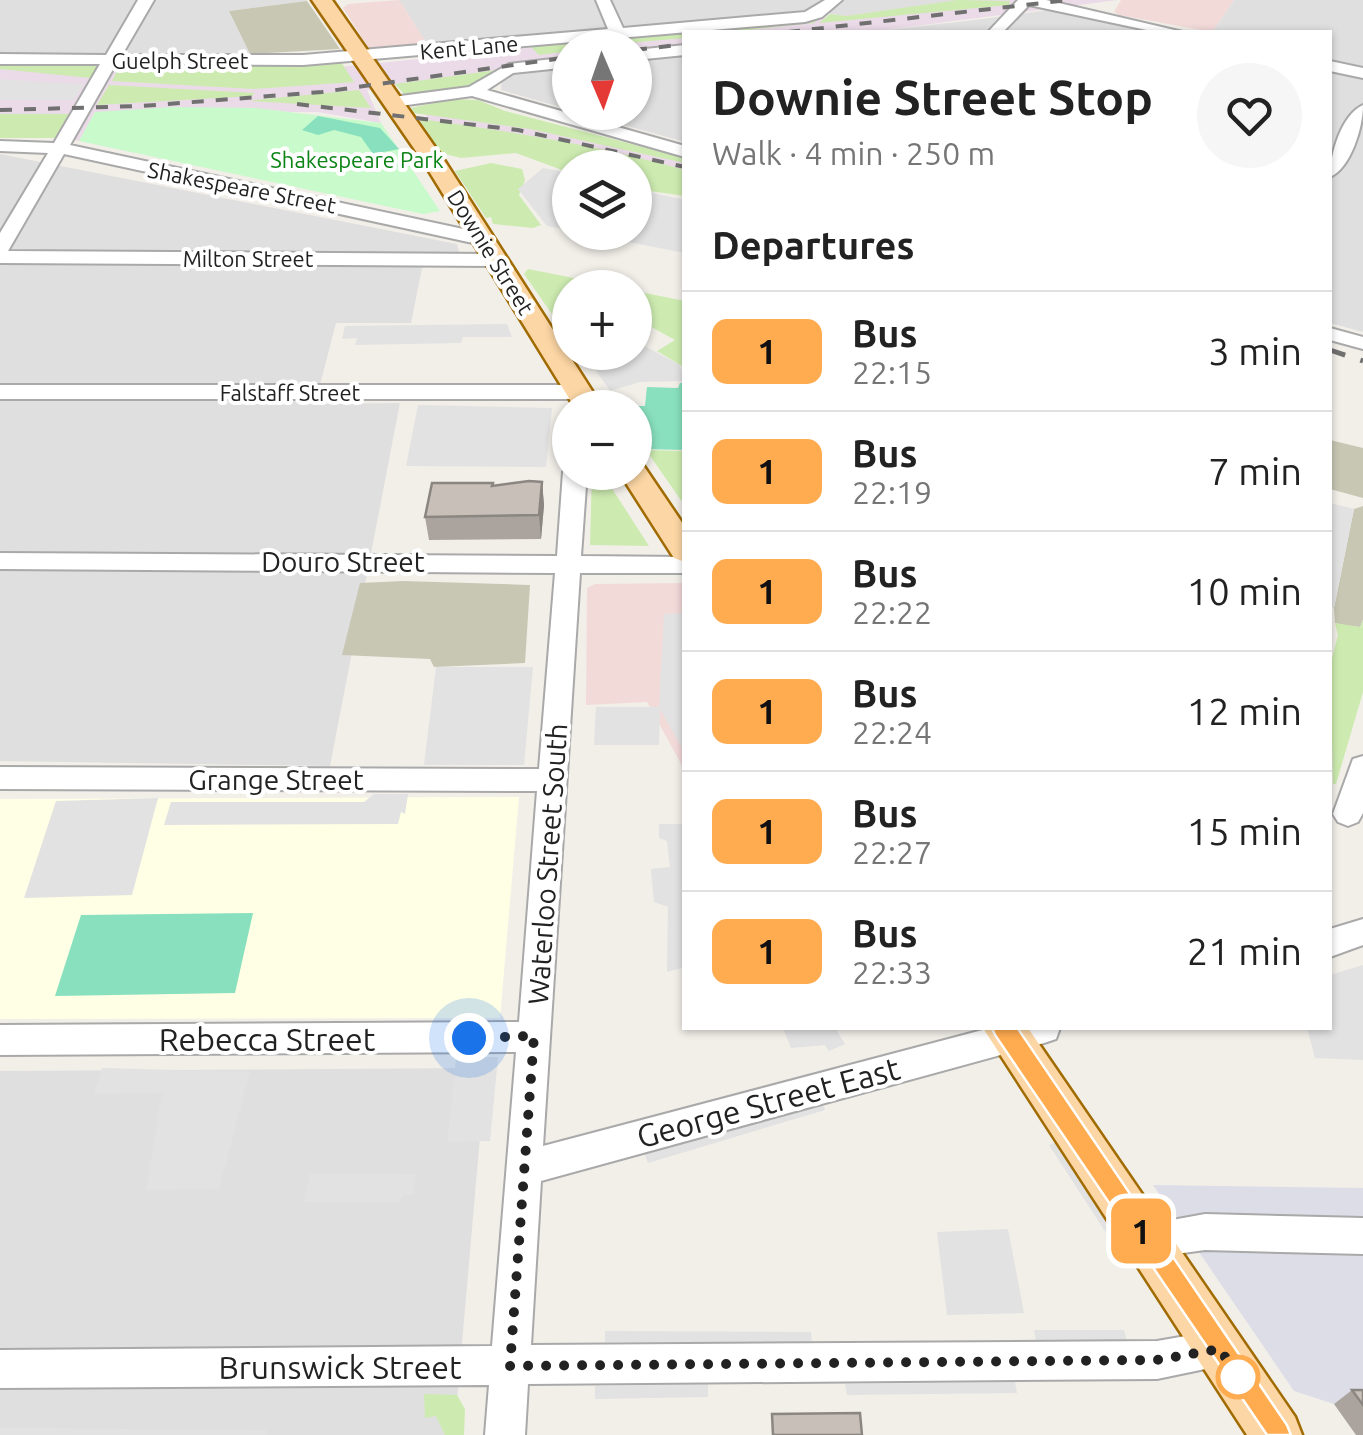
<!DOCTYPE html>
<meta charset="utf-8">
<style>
body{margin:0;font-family:Ubuntu,sans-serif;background:#f6f6f6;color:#222;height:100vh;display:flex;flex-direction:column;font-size:38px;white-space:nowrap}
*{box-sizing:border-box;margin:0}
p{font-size:32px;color:#767676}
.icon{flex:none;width:55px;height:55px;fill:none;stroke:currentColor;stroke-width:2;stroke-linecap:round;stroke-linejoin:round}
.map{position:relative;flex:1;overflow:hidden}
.drawer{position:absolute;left:682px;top:30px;width:650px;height:1000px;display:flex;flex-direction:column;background:#fff;border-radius:0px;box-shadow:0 2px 8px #0004}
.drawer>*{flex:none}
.badge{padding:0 20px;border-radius:15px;font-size:35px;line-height:65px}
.needle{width:65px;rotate:178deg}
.buttons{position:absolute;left:552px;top:30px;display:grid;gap:20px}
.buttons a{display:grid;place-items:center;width:100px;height:100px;border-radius:50%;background:#fff;box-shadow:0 2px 8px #0004;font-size:50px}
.you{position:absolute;width:50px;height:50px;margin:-25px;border:8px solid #fff;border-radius:50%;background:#1a73e8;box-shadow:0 0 0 15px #1a73e833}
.map>.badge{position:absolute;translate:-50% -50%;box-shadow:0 0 0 5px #fff}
h2{padding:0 30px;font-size:38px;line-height:90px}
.round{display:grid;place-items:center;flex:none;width:105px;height:105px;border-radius:52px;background:#f6f6f6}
.overview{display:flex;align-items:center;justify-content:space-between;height:170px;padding:0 30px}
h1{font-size:48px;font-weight:700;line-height:75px}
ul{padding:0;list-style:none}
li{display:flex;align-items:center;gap:30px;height:120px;padding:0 30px;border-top:2px solid #e0e0e0}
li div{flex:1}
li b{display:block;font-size:38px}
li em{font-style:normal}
li .badge{min-width:110px;font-weight:700;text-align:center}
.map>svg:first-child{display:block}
.residential{fill:#e0dfdf}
.commercial{fill:#f2dad9}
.industrial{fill:#ebdbe8}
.education{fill:#ffffe5}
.construction{fill:#c7c7b4}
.grass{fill:#cdebb0}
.park{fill:#c8facc}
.pitch{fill:#88e0be}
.parking{fill:#e2e2e2}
.plaza{fill:#dddde8}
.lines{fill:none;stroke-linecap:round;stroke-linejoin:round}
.minor-casing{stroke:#a9a9a9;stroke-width:4}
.major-casing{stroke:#a06b00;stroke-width:5}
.minor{fill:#fff;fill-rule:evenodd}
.major{fill:#fcd6a4;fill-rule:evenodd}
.rail-far1{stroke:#707070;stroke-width:4;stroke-dasharray:12 12;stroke-linecap:butt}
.rail{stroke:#707070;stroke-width:5;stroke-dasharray:16 16;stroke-linecap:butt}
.wall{fill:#aba49e}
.shaded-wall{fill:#8b8681}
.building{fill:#c7bfb8;stroke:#8b8681;stroke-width:2.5}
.line{fill:#ffab4f;stroke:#fff;stroke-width:2.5}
.walk{stroke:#222;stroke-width:10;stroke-dasharray:0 18}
.stop-dot{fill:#fff;stroke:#ffab4f;stroke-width:5}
.labels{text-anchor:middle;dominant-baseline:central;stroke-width:8;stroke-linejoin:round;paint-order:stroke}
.far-street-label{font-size:22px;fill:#222;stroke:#fff}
.far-park-label{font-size:22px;fill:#0c8416;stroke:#fff}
.street-label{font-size:28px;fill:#222;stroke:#fff}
.near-street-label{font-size:32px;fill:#222;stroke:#fff}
</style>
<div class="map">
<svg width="1363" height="1435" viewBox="0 0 1363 1435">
<rect width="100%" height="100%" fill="#f2efe9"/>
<path class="residential" d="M0,0H306L307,1L229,11L250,54L0,55Z
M399,0H965L845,16L806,10L428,45Z
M1234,0H1363V332L1330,323V32H1212Z
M1049,10L1148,32H869L974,20Z
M685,52V142L580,113L635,112V57Z
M570,64V110L501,90L502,70Z
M0,154L457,244L459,252L422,268L411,323H336L315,404L400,403L330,766L0,761Z
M486,1068L454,1435H0V1071Z"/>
<path class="commercial" d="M399,0L428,45L370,50L343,8L348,4Z
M1121,0H1234L1212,32L1119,15L1114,12Z
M684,583L685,584V771L647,702L586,705L587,588L595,584Z"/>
<path class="industrial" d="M965,0H1118L869,32H685V52L635,57V48H570V64L367,90L381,123L318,112H95L79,141L54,136L0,137V67L300,71L844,16Z
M421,109L635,146L685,160V177L624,160L438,133Z"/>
<path class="education" d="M519,797L500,1018L0,1019V799Z"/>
<path class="construction" d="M307,1L340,49L250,54L229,11Z
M1330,440L1363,448V498L1330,489Z
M1363,506V620L1360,627L1349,626L1335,623L1334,608L1354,509Z
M403,581L530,585L525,663L434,667L430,659L342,655L360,583Z"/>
<path class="grass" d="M958,0L1010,1L1009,5L819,23L830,14L846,16Z
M821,17L814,23L729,32H685V38L570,48V51L539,55L529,45Z
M339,59L354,82L254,89L112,81L120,65L129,63Z
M0,63H93L98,68L91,78L0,69Z
M504,69L472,88L404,94L395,84Z
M109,85L255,93L252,96L97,105Z
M359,90L371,108L250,101L254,100Z
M451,99L478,100L505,111L685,158V163L530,129L414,113L411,108Z
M0,114H70L55,138H0Z
M419,119C509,131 598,145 685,170V196L635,189V168H570V173L516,153L461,158L441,153Z
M491,163L522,169L525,180L519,195L541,225L533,228L493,224L491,217L486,218L455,171Z
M528,269L619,287L570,288V340L524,274Z
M635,291L685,301V368L657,351L675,340L635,318Z
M646,450L685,451V506Z
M592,473H602L649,546L590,545Z
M1363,620V692L1336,784H1333L1330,666L1338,635L1335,623L1360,627Z
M424,1394L457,1395L465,1409L464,1435H445L436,1416L425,1418Z"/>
<path class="park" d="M174,107L256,108L381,123L440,211L423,214L79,141L95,112Z"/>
<path class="pitch" d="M318,116L380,128L399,149L373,154L361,137L334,130L318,135L302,130Z
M680,383H685V450L644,449L643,419L635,417L634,406H645L647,387L678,388Z
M253,913L235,993L55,996L81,915Z"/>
<path class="parking" d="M0,79L40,82L84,84L74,100H0Z
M543,168L570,173V230L547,226L518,189Z
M635,189L685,200V253L582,233L635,232Z
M507,324L512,337H463L461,343L355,345L357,338L342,339L345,326Z
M635,341L680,365L685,381L640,382L610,391L584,353L635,352Z
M418,405L552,408L546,467L406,466Z
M1330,503L1354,509L1334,608L1330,607Z
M685,613V747L682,748L660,709L659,745H594L596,707H659L664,614Z
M436,667H533L524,765H424Z
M374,794H408L405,814L401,812L398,824L164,825L171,802H364Z
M158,798L132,895L24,898L56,801Z
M659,824H685V967L667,972L668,907L654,902L651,869L670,867L667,841L659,838Z
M1363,965V1060L1315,1058L1307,1028H1330V975Z
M783,1028H835L845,1044L829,1051L825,1045L791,1048Z
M498,1057L490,1141L447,1142L456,1058Z
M102,1068L250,1072L219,1189L146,1190L162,1093L94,1094Z
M821,1100L825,1110L648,1163L644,1152Z
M1059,1141L1137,1261L1123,1259L1049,1145Z
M310,1173L416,1174L413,1195H403L399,1203L304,1202Z
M1008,1229L1024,1313L947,1315L937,1232Z
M1034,1330H1124L1127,1342H1036Z
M605,1331L811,1332L812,1343L605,1342Z
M1015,1382L1017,1393L847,1395L845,1384Z
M708,1384V1397L595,1399V1386Z
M0,1428L266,1430V1435H0Z"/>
<path class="plaza" d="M1153,1185L1363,1188V1404H1334L1294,1391Z"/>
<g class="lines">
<defs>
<path id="minor" d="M138,0H154L122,55H303L608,29L596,0H610L623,28L805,12L825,0H842L822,17L805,22L303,65L116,64L70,145L482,233L492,239L482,245L64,154L8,251L496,254L506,260L496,266L0,263V233L48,153L0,151V141L54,143L100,64H0V54L106,55Z
M1018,0H1046L1183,32H1156L1029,5L1003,32H988Z
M685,45V55L635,60V50Z
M570,57V67L513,73L487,90L685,146V157L472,96L393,107L385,102L393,97L469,87L509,64Z
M1330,61L1363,68V78L1330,71Z
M1363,105C1363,127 1351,168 1330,177C1330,155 1341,115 1363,105Z
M1330,328L1363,337V349L1330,340Z
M0,385H579L590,392L579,399H0Z
M570,466V472H587L581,556L685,557V573H580L543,1146L990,1028H1060L1056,1039L1044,1043L541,1181L531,1345L1157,1341L1220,1330L1234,1335L1239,1349L1234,1363L1157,1379L528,1384L525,1435H485L489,1385L0,1388V1350L492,1346L516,1052L0,1055V1025L519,1022L537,791L0,789V767L539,769L555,573L0,569V553L557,556L563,472Z
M1363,756V813L1358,822L1348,826L1338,822L1333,814L1353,759Z
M1363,919V945L1330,957V929Z
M1205,1214L1363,1218V1254L1205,1250L1147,1258L1134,1253L1129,1240L1134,1227Z"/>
<path id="major" d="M312,0H332L446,163L603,408H575L424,163Z
M635,463L643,465L685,527V562L674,558L619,472H635Z
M983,1028H1028L1295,1417L1302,1435H1247Z"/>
</defs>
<use href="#minor" class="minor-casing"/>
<use href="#major" class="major-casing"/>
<use href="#minor" class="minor"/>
<use href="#major" class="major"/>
<path class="rail-far1" d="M788,32L1069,0
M635,50L685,44
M297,104L518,130L685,167
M0,110L142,106L322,92L570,57"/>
<path class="rail" d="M1330,350L1363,361"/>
</g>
<path class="wall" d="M542,482L544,505L541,539L429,540L425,517L493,486Z
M1352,1390H1363V1435H1356L1334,1404Z"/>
<path class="shaded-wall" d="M542,482L544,505L541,539L539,515Z"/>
<path class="building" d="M529,481L542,482L539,515L425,517L432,483H493L492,486Z
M1352,1390H1363V1405Z
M860,1413L862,1435H773L772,1414Z"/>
<path class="line" d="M1004,1017L1012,1020L1287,1425L1291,1435H1267L995,1035L992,1028L995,1020Z"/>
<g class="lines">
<path class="walk" d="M469,1038L534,1036L510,1366L1157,1360L1220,1349L1238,1377"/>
</g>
<circle class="stop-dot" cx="1238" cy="1377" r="20"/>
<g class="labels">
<g class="far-street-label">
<text transform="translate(469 47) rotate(-5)">Kent Lane</text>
<text x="180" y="60">Guelph Street</text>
<text transform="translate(242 187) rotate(11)">Shakespeare Street</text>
<text transform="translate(491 252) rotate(58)">Downie Street</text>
<text x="248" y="258">Milton Street</text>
<text x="290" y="392">Falstaff Street</text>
</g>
<g class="far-park-label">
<text x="357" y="159">Shakespeare Park</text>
</g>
<g class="street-label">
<text x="343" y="561">Douro Street</text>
<text x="276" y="779">Grange Street</text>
<text transform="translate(547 864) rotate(-86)">Waterloo Street South</text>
</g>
<g class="near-street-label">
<text x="267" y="1039">Rebecca Street</text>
<text transform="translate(768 1102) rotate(-15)">George Street East</text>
<text x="340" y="1367">Brunswick Street</text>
</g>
</g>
</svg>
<div class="buttons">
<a><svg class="needle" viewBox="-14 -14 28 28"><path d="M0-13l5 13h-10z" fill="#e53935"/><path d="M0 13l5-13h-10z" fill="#767676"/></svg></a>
<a><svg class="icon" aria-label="layers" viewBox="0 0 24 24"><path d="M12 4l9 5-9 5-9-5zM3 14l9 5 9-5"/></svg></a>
<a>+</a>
<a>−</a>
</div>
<div class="you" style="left:469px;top:1038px"></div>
<b class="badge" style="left:1141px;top:1231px;background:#ffab4f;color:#111">1</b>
<section class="drawer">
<div class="overview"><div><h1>Downie Street Stop</h1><p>Walk · 4 min · 250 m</p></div><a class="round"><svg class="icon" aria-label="heart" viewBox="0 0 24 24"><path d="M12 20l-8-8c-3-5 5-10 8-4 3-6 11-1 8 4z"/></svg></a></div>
<h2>Departures</h2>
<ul>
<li><span class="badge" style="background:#ffab4f;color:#111">1</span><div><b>Bus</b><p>22:15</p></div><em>3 min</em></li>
<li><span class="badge" style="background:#ffab4f;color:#111">1</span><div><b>Bus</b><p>22:19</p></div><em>7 min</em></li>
<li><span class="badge" style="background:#ffab4f;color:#111">1</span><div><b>Bus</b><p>22:22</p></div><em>10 min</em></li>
<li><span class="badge" style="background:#ffab4f;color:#111">1</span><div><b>Bus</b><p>22:24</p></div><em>12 min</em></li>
<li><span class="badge" style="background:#ffab4f;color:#111">1</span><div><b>Bus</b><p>22:27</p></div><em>15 min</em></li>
<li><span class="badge" style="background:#ffab4f;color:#111">1</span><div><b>Bus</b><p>22:33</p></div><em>21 min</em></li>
</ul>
</section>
</div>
